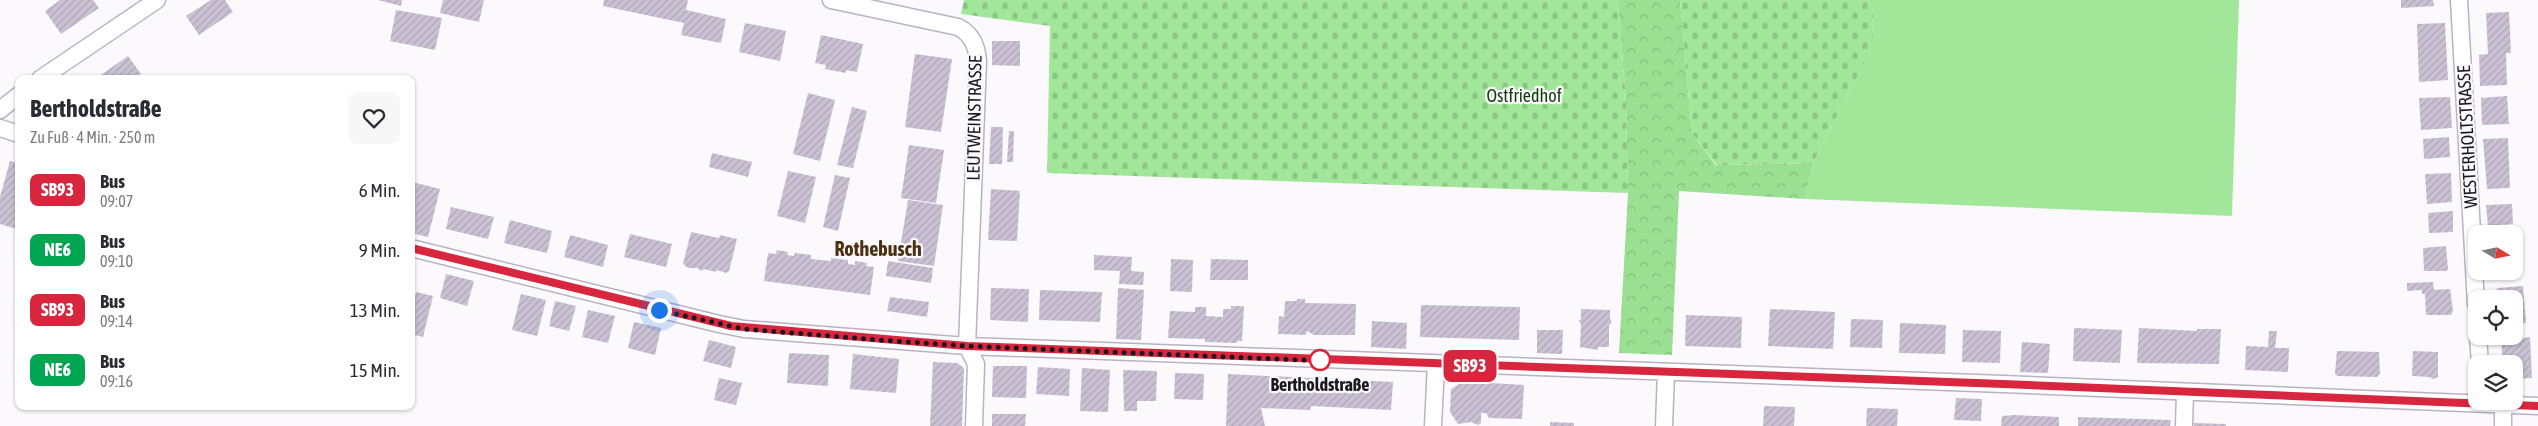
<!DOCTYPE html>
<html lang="de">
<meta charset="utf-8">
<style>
body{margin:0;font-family:"Asap Condensed",sans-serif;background:#f7f7f7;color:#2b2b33;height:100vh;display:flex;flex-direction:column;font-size:19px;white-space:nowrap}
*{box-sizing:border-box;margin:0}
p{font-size:16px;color:#7c7c81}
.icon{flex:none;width:28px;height:28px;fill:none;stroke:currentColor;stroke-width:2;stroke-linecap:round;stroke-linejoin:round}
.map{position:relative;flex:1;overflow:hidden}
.panel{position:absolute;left:15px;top:75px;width:400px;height:335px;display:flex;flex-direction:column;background:#fff;border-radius:10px;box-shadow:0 1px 4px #0004}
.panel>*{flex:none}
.badge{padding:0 10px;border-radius:8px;font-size:18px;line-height:32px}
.needle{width:32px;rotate:100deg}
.tools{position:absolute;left:2468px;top:225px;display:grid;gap:10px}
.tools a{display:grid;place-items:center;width:55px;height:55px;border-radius:10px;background:#fff;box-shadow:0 1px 4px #0004;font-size:25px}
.you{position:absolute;width:25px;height:25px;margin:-12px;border:4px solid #fff;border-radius:50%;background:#1a73e8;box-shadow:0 0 0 8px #1a73e833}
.map>.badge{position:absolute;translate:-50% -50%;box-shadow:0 0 0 2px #fff}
.round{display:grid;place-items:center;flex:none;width:52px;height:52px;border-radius:10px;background:#f7f7f7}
.overview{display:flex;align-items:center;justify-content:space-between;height:85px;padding:0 15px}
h1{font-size:24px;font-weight:700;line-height:38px}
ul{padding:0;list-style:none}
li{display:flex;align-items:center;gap:15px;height:60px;padding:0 15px}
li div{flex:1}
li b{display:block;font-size:19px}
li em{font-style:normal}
li .badge{min-width:55px;font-weight:700;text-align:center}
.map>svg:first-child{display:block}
.green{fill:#a2e69a}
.forest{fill:url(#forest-crowns)}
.cemetery{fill:url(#cemetery-stones)}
.building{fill:url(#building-hatch)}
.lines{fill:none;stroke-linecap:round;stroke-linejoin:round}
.street-casing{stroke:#bbb1c3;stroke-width:19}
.street{stroke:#fff;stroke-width:16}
.line-casing{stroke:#fff;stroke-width:11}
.line{stroke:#d7263d;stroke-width:8}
.walk{stroke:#1c181f;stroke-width:5;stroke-dasharray:0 9}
.stop-dot{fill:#fff;stroke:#d7263d;stroke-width:2.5}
.labels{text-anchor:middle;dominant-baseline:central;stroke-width:4.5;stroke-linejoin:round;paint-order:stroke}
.park-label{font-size:18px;fill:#0f3e0a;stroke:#fbf9fc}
.street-label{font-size:18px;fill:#1c181f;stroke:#fbf9fc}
.stop-label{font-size:18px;font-weight:bold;fill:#1c181f;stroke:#fbf9fc}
.quarter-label{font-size:20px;font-weight:bold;fill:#4b3110;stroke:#fbf9fc}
</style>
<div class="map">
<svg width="2538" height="426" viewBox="0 0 2538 426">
<defs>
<pattern id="forest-crowns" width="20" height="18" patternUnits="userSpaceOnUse" patternTransform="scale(1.25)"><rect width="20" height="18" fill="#9adf92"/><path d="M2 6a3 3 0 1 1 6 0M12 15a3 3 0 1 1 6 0" fill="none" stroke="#84bf7d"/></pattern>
<pattern id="cemetery-stones" width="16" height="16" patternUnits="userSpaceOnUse" patternTransform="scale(1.25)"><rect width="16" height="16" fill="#a2e69a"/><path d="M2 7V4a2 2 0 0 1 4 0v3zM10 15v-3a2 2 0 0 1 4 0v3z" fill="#8bc584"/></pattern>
<pattern id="building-hatch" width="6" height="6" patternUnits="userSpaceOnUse" patternTransform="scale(1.25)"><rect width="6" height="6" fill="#cbc1d4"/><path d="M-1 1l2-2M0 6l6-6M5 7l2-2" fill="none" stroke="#aea5b6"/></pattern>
</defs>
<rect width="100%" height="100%" fill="#fbf9fc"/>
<path class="green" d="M1874,0H2239L2232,216L1805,199L1813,163L1873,46Z"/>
<path class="forest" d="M1618,0H1680L1692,134L1716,165L1813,163L1805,199L1679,191L1672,355L1619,353L1628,193L1626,101Z"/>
<path class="cemetery" d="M964,0H1618L1626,101L1628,193L1047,173L1050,26L961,14Z
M1680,0H1874L1873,46L1813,163L1717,165L1692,134Z"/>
<path class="building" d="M60,0H93L99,8L61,34L45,11Z
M211,0H225L233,12L199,35L186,16Z
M378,0H402L401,6Z
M443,0H484L479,22L440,13Z
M604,0H688L686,10L726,19L721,43L681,35L684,23L603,6Z
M2401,0H2433L2434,6L2401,8Z
M396,10L442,18L435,50L390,41Z
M2509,12L2511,53H2506L2507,85L2480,86L2479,55L2488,54L2486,13Z
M745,23L786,31L780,61L739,52Z
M2445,23L2448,80L2419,82L2417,24Z
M821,35L863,44L857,72L846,70V73L825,69L826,65L815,63Z
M992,41H1020V66L992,65Z
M915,54L952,59L941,132L905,127Z
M128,56L141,74L134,79H95Z
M808,93L835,100L820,161L793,154Z
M2507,96L2509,124L2482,125L2481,98Z
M2450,97L2452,128L2421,130L2419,98Z
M852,107L867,111L853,168L837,165Z
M991,127H1003L1002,164H989Z
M1009,131H1014L1013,162H1007Z
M2449,137L2450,157L2424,159L2423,139Z
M2508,138L2510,188L2487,189L2483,139Z
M909,145L944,150L936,203L901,198Z
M712,153L752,162L748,177L709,167Z
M10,161L19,164L17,229L0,224V197Z
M788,171L816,177L805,223L777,216Z
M2451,173L2452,202L2427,204L2425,174Z
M835,175L850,178L838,231L823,227Z
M412,182L440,189L428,237L411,233Z
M991,189L1020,191L1017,241L988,240Z
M908,200L943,205L934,266L898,261Z
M2512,204L2513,224L2488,226L2486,205Z
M451,207L494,217L488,239L446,229Z
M2453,211V232L2429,233L2428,213Z
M510,220L552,231L547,253L504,243Z
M691,232L719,238L720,235L737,239L729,271L726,273L717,270L716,272L704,269L701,271L698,268H688L683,264Z
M630,234L672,244L666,267L624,257Z
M570,235L608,245L603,267L564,257Z
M2446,246L2448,269L2446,271H2424L2423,248Z
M777,250L788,252L787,255L794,256L795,253L811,255V259L831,261V258L848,260V264L855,265V261L867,263L866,266L874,267L870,295L764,281L768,253L776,254Z
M1094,255L1132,257L1131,271L1144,272L1143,285L1119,284L1120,271L1094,270Z
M1171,259L1193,260L1192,292L1170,291Z
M1211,259L1248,260V280H1210Z
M888,261L933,268L931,283L886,276Z
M446,274L474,281L467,306L440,298Z
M2433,282L2434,290L2450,289L2453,311L2451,315H2426L2425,294H2422V290L2407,291V283Z
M2523,286L2526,323L2514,324V299H2498L2497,288Z
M991,288L1029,289L1028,322L990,320Z
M1118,288L1144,290L1141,340L1116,339Z
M1040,290L1102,292L1100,322L1039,320Z
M416,292L433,296L423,337L411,334V311Z
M521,294L546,300L537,336L512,330Z
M890,297L929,302L927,317L887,311Z
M1297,299H1305V303L1356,304L1355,335H1314L1307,331L1306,335L1278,334L1279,316L1284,317L1285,301H1297Z
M555,301L576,306L569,331L549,326Z
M1421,305L1520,307L1519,340L1420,337Z
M1231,306H1244L1242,341H1237V343L1205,342V339L1168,338L1170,311L1195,312V307H1206V316L1223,317V309H1231Z
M1581,309L1610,310V319L1612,322L1609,325V347H1598V350L1580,347L1581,323L1578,321L1581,319Z
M1770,309L1835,312L1833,349L1768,346Z
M588,310L615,316L608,343L582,337Z
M1686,315L1742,317L1741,348L1685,346Z
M1851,319L1883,320L1882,348L1850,347Z
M1372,321L1407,323L1406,349L1371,347Z
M634,322L661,328L655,355L628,348Z
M1900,323L1946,325L1945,354L1899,353Z
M2074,328L2122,330L2120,363L2073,361Z
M2139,328L2197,331V329H2221L2219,364L2137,363Z
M1537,330H1563L1562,354L1537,353Z
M1963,330L2001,331L2000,363L1962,362Z
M2269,331H2277L2275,348H2289L2288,372L2245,370L2246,346L2268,347Z
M2530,337L2532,378L2514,379V364H2503L2501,340Z
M709,340L736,347L731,368L703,361Z
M2022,342L2050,344L2048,373L2020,372Z
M2337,351L2379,352L2380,373L2377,377L2337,376L2335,373Z
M2413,351L2438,352V377L2433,379L2429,377L2412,376Z
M789,353L829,355L828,386L787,383Z
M853,354L899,359L896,393L850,389Z
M933,362L957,363L964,368L962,426H930Z
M993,366H1027L1026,398L992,397Z
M1038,367L1070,369L1069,396L1036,394Z
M1082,368L1110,370L1108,412L1080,411Z
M1123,370L1157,371L1156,401H1137V411H1124Z
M1175,373L1204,374L1203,400L1174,399Z
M1228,374L1393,382L1391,410L1311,406L1310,410L1261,408L1265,426H1226Z
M719,378L742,383L736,405L714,400Z
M1459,381L1524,385L1522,419L1489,418L1486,413H1481V423L1478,425L1471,422L1458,424L1450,412L1451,389L1459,384Z
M1956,398L1982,399L1981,421L1954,420Z
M1764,406L1795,407L1794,426H1763Z
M1867,408L1898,409L1897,426H1866Z
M992,414H1026L1025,426H992Z
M2014,415L2059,417V426H2001L2002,416Z
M2078,417L2171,420L2170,426H2078Z
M1550,422L1574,423V426H1550Z
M2194,423L2226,424V426H2194Z"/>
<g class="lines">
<defs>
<path id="street" d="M831,0L958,27C972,34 977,46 978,61L967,346L976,364L974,426
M2459,0L2476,304
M40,79L157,0
M0,110L19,95
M0,128L19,134
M411,248L719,324L744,329L967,346L2003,384L2538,406
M2478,336L2480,364
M1433,426L1436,364
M1664,426L1666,372
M2184,426L2185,392
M2503,426V405"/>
</defs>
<use href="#street" class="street-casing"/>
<use href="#street" class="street"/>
</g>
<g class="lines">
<defs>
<path id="line" d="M411,248L731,326L967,346L2003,384L2538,406"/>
</defs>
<use href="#line" class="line-casing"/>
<use href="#line" class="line"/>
<path class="walk" d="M659,310L744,329L879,340L967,346L1328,361L1320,360"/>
</g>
<circle class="stop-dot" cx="1320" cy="360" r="10"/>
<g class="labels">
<g class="park-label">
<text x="1524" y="95">Ostfriedhof</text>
</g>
<g class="street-label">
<text transform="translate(974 118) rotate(-89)">LEUTWEINSTRASSE</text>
<text transform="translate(2467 137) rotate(-93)">WESTERHOLTSTRASSE</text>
</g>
<g class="stop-label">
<text x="1320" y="384">Bertholdstraße</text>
</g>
<g class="quarter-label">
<text x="878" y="248">Rothebusch</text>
</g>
</g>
</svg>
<div class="tools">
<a><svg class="needle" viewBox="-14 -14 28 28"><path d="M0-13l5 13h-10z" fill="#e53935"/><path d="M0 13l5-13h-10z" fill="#7c7c81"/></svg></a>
<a><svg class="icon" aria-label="locate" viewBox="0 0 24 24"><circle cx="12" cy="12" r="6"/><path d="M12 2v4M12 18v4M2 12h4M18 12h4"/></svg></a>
<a><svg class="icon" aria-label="layers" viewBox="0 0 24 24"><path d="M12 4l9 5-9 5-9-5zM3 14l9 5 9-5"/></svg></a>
</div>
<div class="you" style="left:659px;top:310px"></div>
<b class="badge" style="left:1470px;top:366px;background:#d7263d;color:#fff">SB93</b>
<section class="panel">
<div class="overview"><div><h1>Bertholdstraße</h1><p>Zu Fuß · 4 Min. · 250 m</p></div><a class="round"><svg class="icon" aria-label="heart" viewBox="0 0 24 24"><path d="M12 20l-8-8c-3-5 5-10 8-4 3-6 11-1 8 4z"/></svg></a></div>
<ul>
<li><span class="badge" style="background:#d7263d;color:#fff">SB93</span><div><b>Bus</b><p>09:07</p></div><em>6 Min.</em></li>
<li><span class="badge" style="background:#00a651;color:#fff">NE6</span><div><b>Bus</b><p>09:10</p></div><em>9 Min.</em></li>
<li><span class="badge" style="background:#d7263d;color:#fff">SB93</span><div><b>Bus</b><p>09:14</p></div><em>13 Min.</em></li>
<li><span class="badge" style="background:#00a651;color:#fff">NE6</span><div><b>Bus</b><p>09:16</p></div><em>15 Min.</em></li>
</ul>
</section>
</div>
